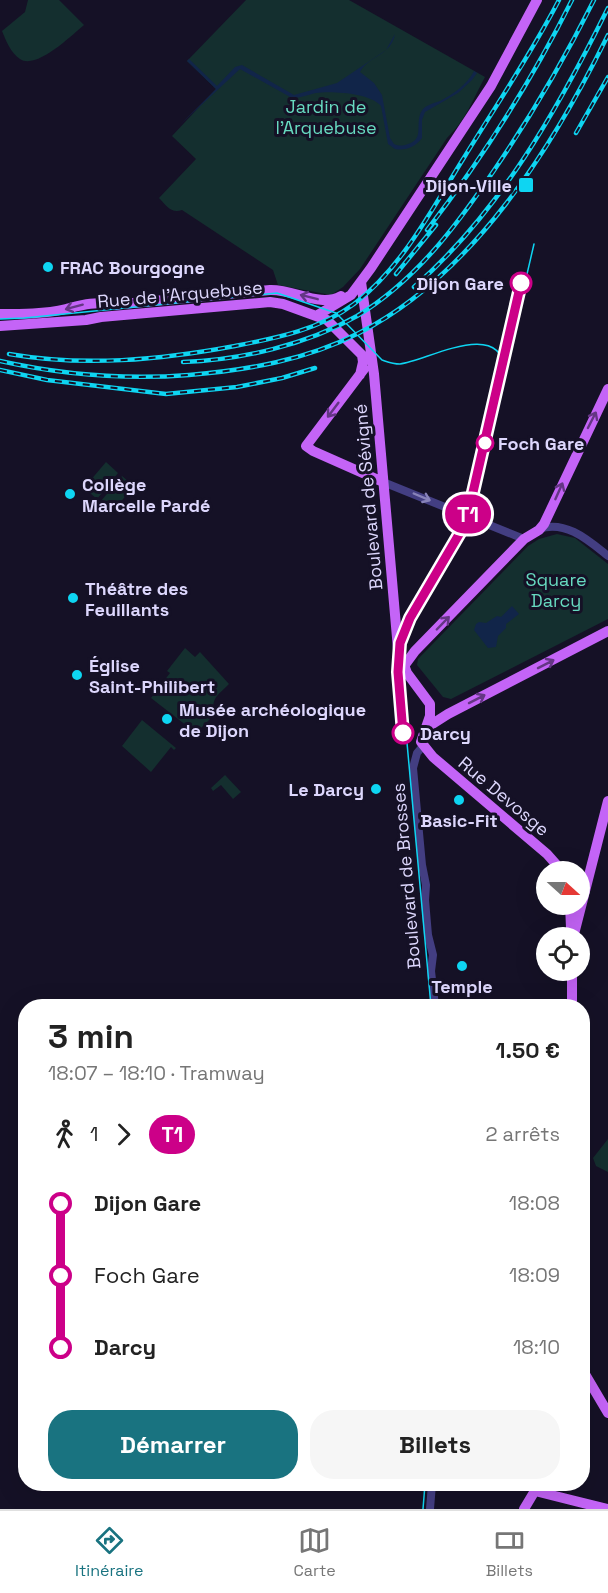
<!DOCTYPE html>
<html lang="fr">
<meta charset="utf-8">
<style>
body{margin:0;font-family:"Space Grotesk",sans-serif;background:#f6f6f6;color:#222;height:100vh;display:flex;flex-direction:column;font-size:22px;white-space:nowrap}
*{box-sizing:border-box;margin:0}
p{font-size:20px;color:#767676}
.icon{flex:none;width:33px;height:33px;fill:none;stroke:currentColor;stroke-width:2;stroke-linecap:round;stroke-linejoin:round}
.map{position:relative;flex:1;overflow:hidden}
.sheet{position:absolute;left:18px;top:999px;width:572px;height:492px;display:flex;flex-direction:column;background:#fff;border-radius:24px;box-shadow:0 6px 24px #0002}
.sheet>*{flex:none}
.badge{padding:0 12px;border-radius:20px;font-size:21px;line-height:39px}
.needle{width:39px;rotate:111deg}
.buttons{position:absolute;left:536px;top:861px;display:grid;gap:12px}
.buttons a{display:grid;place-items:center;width:54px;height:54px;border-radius:50%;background:#fff;box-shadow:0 6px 24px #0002;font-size:30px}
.map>.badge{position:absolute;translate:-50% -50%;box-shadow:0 0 0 3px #fff}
.legs{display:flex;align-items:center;gap:9px;height:66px;padding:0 30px;font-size:20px}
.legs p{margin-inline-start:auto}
.headline{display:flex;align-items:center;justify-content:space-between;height:102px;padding:0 30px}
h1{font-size:33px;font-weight:600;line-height:45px}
.action{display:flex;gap:12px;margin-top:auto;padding:12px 30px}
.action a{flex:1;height:69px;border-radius:24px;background:#197380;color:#fff;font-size:24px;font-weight:600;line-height:69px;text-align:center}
.action a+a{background:#f6f6f6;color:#222}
ul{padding:0 30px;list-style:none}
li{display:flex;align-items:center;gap:21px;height:72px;font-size:22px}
li i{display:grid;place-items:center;width:9px;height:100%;margin:0 8px;background:currentColor}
li i::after{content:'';width:15px;height:15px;margin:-8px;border:4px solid;border-radius:50%;background:#fff}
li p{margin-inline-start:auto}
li:first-child i{background:linear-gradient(#0000 50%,currentColor 0)}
li:last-child i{background:linear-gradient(currentColor 50%,#0000 0)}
.tabs{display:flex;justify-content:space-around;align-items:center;height:84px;border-top:2px solid #e0e0e0;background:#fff;font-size:16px;color:#767676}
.tabs a{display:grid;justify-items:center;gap:3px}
.tabs .active{color:#197380}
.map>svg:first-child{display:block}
.green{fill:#142f2f}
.water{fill:#112549}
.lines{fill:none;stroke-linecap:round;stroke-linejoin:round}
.minor{stroke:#433e82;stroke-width:8}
.major{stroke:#c464f7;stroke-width:10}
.tram{stroke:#0ed5f2;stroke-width:1.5}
.rail-casing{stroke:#0ed5f2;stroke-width:4.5}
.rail{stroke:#151126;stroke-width:2;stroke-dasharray:7;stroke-linecap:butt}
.oneway{stroke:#643684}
.oneway2{stroke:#8883b9}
.line-1-casing{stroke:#fff;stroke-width:14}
.line-1{stroke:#c08;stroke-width:9}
.poi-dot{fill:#0ed5f2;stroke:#151126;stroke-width:2}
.stop-1-dot{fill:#fff;stroke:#c08;stroke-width:3}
.labels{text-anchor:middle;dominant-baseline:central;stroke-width:6;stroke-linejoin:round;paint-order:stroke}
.park-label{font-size:18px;fill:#67dac0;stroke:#151126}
.poi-label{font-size:18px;font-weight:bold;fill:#ddd7fd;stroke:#151126;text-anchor:start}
.stop-label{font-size:18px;font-weight:bold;fill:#ddd7fd;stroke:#151126;text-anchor:start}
.street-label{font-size:18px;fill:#ddd7fd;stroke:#151126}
</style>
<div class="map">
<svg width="608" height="1509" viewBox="0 0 608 1509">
<rect width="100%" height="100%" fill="#151126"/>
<path class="green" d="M28,0H59L84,25C71,36 36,70 20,59C11,53 6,41 2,31L25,12Z
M246,0H349L485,77C473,99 466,120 447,138L360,269L343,287L331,295L278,285L273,270L182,210C171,214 166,205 159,198L196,159L172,136L216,89L187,61Z
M106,462L118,473L97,499L84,488Z
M122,476L134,486L113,511L101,501Z
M557,534L575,538L608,564V619L451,699L443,697L417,665L418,659L528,546L539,539Z
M185,648L195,657L200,652L229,684C217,696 211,698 214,715L196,733L151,698L170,673L167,671Z
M142,720L176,748L174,750L171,747L151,772L122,746Z
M225,775L241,792L233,799L221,785L213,791L211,788Z
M608,1139V1172L596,1166L593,1158Z"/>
<path class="water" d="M395,34C391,56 368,56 360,72L374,83L382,95L390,138L394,144C399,146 402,146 408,144C426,139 413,122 423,109C427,105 434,103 440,101C452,95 468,84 474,71L477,73L472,80L458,93L425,112L422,120V138C415,147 406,151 395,149L388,144L381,106C370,93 332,91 316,93C307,95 300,98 292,98L240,69L181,124L216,89L187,61L189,59L217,86L235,67L242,65L294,95L337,83L386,50Z
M512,606L519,614L506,624V628L498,636L496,647L488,648L474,630L476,624L479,622L486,623L497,616L501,617Z"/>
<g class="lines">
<path class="minor" d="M383,482L524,539
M539,529C566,520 588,540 608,556
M423,746L417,753L413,768L422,865L426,885L425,900L428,935L433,955L431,971L435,1006
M430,1509L432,1484"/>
<path class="major" d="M361,282L374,374L398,649L407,673L430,704V716L421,742L433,757L547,854L563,872
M0,314C21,314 45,314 66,309C82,305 95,301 112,305L270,290C294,289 320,308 341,296
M316,316L351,295L371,268L491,86L537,0
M0,326L86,320L101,317L270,302L283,304L327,320L362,355L363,362L360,375
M364,369L306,446L313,451L383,482
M404,666L415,651L524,539L539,530L544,524L608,389
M426,728L448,714L608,631
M570,904L571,928
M573,938L608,801
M572,970V1006
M582,1369L608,1413
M535,1491L607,1509
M524,1509L539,1484"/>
<path class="tram" d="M0,319L24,318L277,293L336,313L382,360C388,362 393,364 400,364C427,361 499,318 505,369
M431,1006L402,688L401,663L406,635L413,619L464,532L471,515L534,244
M423,1509L425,1484"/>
<defs>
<path id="rail" d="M576,133L608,77
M427,230C481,160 532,80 572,0
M396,274L436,225
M414,287C500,212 558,109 608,8
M9,354C84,367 160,360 235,346C276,338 319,330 354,304C403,267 433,207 465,156C497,104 531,54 559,0
M0,361C63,375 125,380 189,375C248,370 306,360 359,333C473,275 553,147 608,35
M183,362C241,360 306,345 357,316C420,278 463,217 503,157C537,106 567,54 594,0
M0,370L47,380L166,394L237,387L282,378L315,368"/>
</defs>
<use href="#rail" class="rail-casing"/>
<use href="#rail" class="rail"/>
</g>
<defs><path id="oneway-shaft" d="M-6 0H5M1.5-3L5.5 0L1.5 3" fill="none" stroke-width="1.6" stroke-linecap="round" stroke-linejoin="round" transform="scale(1.5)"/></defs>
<g class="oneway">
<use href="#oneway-shaft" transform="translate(309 297) rotate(-166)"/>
<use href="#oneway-shaft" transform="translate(74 307) rotate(165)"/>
<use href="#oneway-shaft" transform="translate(333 410) rotate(127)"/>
<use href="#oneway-shaft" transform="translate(592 420) rotate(-63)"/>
<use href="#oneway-shaft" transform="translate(559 491) rotate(-66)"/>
<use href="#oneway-shaft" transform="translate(443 623) rotate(-46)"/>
<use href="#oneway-shaft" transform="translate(546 664) rotate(-27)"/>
<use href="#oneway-shaft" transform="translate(477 699) rotate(-27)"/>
</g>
<use class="oneway2" href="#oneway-shaft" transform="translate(422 497) rotate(23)"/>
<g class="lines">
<defs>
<path id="line-1" d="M403,733L398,672L400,643L410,618L461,531L468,514L521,283"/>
</defs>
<use href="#line-1" class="line-1-casing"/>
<use href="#line-1" class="line-1"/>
</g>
<g class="poi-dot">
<rect x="518" y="177" width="16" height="16" rx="3"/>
<circle cx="48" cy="267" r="6"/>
<circle cx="70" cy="494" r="6"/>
<circle cx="73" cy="598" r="6"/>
<circle cx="77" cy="675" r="6"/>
<circle cx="167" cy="719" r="6"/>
<circle cx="376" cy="789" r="6"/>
<circle cx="459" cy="800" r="6"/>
<circle cx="462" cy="966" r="6"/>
</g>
<g class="stop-1-dot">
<circle cx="521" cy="283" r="10"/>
<circle cx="485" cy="443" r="8"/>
<circle cx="403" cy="733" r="10"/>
</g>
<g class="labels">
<g class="park-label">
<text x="326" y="106">Jardin de<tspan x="326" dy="21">l'Arquebuse</tspan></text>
<text x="556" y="579">Square<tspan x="556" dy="21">Darcy</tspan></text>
</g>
<g class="poi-label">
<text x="512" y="185" text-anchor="end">Dijon-Ville</text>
<text x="60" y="267">FRAC Bourgogne</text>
<text x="82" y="484">Collège<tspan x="82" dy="21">Marcelle Pardé</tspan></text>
<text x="85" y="588">Théâtre des<tspan x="85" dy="21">Feuillants</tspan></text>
<text x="89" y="665">Église<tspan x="89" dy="21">Saint-Philibert</tspan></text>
<text x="179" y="709">Musée archéologique<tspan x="179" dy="21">de Dijon</tspan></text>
<text x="364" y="789" text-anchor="end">Le Darcy</text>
<text x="459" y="820" text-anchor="middle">Basic-Fit</text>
<text x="462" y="986" text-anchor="middle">Temple</text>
</g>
<g class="stop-label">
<text x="504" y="283" text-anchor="end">Dijon Gare</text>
<text x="498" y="443">Foch Gare</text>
<text x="420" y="733">Darcy</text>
</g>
<g class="street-label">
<text transform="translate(180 294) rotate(-5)">Rue de l'Arquebuse</text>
<text transform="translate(368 497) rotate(-95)">Boulevard de Sévigné</text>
<text transform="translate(504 796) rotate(40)">Rue Devosge</text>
<text transform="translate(406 876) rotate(-95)">Boulevard de Brosses</text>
</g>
</g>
</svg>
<div class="buttons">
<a><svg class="needle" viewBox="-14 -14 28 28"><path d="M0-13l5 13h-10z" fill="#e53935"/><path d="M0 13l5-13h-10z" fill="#767676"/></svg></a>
<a><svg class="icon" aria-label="locate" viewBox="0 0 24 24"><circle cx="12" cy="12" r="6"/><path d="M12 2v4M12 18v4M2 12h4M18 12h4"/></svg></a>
</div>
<b class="badge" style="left:468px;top:514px;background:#c08;color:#fff">T1</b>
<section class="sheet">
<div class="headline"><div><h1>3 min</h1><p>18:07 – 18:10 · Tramway</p></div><b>1.50 €</b></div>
<div class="legs"><svg class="icon" aria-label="walk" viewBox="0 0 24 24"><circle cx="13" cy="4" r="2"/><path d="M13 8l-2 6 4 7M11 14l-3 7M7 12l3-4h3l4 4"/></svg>1<svg class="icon" aria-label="forward" viewBox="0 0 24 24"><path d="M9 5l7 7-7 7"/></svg><b class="badge" style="background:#c08;color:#fff">T1</b><p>2 arrêts</p></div>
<ul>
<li><i style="color:#c08"></i><b>Dijon Gare</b><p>18:08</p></li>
<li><i style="color:#c08"></i><span>Foch Gare</span><p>18:09</p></li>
<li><i style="color:#c08"></i><b>Darcy</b><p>18:10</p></li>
</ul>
<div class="action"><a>Démarrer</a><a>Billets</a></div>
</section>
</div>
<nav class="tabs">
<a class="active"><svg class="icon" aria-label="directions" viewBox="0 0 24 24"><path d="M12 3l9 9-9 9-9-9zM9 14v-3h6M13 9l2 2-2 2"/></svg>Itinéraire</a>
<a><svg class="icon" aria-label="map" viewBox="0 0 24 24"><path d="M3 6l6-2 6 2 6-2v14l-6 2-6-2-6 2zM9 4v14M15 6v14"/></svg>Carte</a>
<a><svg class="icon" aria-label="tickets" viewBox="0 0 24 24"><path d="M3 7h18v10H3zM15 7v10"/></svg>Billets</a>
</nav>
